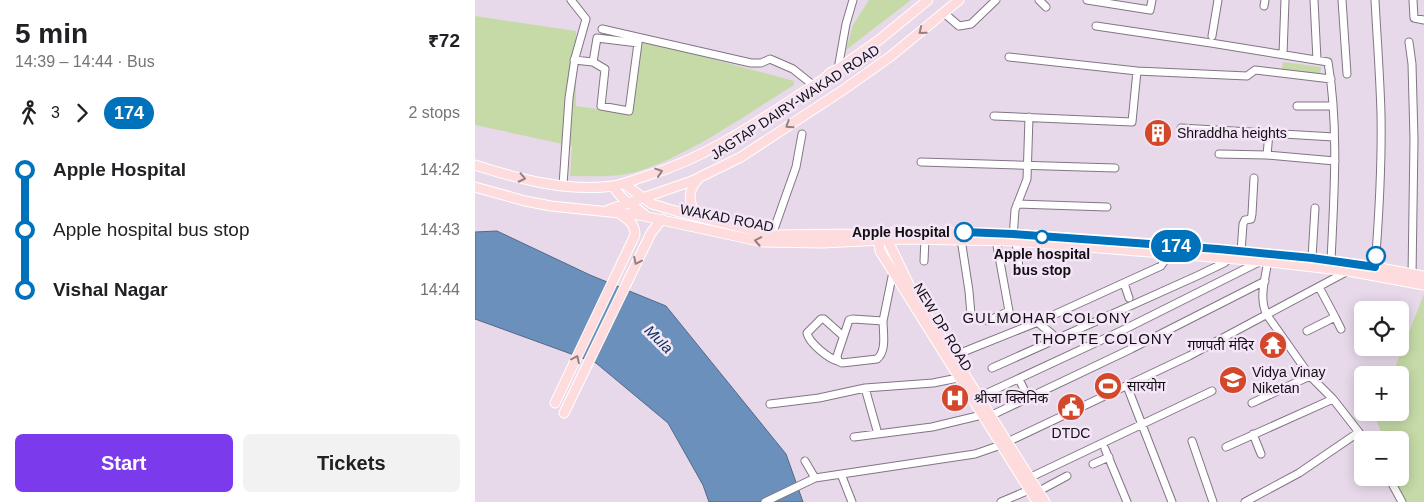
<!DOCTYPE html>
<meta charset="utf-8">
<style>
body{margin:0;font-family:Helvetica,"Noto Sans Devanagari",sans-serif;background:#f2f2f2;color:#202124;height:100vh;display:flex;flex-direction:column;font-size:19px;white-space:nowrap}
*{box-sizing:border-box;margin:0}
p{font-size:16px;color:#757577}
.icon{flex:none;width:28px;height:28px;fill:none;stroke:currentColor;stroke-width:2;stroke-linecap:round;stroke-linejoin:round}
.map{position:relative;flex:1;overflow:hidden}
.details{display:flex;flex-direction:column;background:#fff;width:475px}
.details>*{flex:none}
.badge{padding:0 10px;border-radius:16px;font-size:18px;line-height:32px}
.fabs{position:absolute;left:879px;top:301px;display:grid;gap:10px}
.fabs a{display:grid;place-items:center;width:55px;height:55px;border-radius:8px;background:#fff;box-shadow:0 2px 12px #0003;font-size:25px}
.map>.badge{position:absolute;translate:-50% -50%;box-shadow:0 0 0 2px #fff}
.legs{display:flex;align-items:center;gap:8px;height:55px;padding:0 15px;font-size:16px}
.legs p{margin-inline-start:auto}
.summary{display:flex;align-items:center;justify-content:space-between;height:85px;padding:0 15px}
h1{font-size:28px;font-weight:600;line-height:38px}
.button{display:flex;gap:10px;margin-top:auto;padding:10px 15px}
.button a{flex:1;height:58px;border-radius:8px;background:#7c3aed;color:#fff;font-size:20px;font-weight:600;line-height:58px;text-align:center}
.button a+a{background:#f2f2f2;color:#202124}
ul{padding:0 15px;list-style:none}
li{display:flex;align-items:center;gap:18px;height:60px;font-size:19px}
li i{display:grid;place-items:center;width:8px;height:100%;margin:0 6px;background:currentColor}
li i::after{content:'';width:12px;height:12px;margin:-6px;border:4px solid;border-radius:50%;background:#fff}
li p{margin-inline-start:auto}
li:first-child i{background:linear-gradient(#0000 50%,currentColor 0)}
li:last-child i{background:linear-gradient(currentColor 50%,#0000 0)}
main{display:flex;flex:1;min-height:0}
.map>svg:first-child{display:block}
.green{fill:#c6daa7}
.water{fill:#6c90bc;stroke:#51698a}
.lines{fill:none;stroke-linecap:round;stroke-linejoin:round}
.minor-casing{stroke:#827584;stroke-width:9}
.major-casing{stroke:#fff;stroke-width:11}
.minor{stroke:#fff;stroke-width:7}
.major{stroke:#fedbdc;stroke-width:9}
.oneway{stroke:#947f82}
.line-1-casing{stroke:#fff;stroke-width:11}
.line-1{stroke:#0072bc;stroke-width:8}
.stop-1-dot{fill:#fff;stroke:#0072bc;stroke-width:2.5}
.labels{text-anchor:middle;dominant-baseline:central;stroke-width:5;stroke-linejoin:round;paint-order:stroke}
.street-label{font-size:14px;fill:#130e14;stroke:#f4e6f7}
.poi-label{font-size:14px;fill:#130e14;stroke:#f4e6f7;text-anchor:start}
.stop-label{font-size:14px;font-weight:bold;fill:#130e14;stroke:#f4e6f7;text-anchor:end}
.neighbourhood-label{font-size:15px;letter-spacing:1px;fill:#130e14;stroke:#f4e6f7}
.water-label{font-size:15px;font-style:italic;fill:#052d56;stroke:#f4e6f7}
</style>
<main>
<section class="details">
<div class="summary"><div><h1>5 min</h1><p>14:39 – 14:44 · Bus</p></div><b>₹72</b></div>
<div class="legs"><svg class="icon" aria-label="walk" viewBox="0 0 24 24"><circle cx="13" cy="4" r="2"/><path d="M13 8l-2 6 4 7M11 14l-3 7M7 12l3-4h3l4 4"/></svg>3<svg class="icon" aria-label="forward" viewBox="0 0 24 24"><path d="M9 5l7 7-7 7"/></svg><b class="badge" style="background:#0072bc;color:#fff">174</b><p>2 stops</p></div>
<ul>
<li><i style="color:#0072bc"></i><b>Apple Hospital</b><p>14:42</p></li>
<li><i style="color:#0072bc"></i><span>Apple hospital bus stop</span><p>14:43</p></li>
<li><i style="color:#0072bc"></i><b>Vishal Nagar</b><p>14:44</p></li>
</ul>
<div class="button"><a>Start</a><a>Tickets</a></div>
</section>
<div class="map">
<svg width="949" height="502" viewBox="0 0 949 502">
<rect width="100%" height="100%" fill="#e7d9ea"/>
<path class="green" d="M394,0H436L371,50L378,25Z
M0,16L101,31V106L156,114L166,43L197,48L319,81V85C272,114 217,154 164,171C142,178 118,176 95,176L97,146L0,125Z
M808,62L846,67L845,75L807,69Z
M949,294V502H932L919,478H925V440H909L900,417L902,413L925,412V375H917Z"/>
<path class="water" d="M22,231L115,275L191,306L311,454L328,502H234L228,485L193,423L121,363L0,319V232Z"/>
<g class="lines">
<defs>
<path id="minor" d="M564,0L571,7
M612,0L675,10L677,0
M839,0L842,60
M867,0L872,74
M900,0C902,38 905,76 906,114C907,166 904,216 900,267
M938,0L939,18L949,20
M789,6L790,0
M469,13L484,26L496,24L521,0
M621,26L736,43L853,62C864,127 859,195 856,261
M127,29L276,63H286L295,59L318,69L338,85
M737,36L743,0
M934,42L937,64L939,139L937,277
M808,54L810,0
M534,57L662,71L772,76L780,70L856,79
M99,60L118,62L130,69L126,106L154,111L163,43L122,38L118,62
M363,69L371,24L378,0
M822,106H857
M519,116L657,122L662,71
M706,128L859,137
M744,154L792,155L860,161
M792,155L794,133
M446,162L640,168
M88,185L94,98L100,58L111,19L96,0
M542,204L632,207
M297,235L321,167L327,134
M538,238L540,210L552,179L554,117
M486,239L494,291L496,315
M541,241L544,268
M766,252L768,224L770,220L776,219L777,214L779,178
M837,258L840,208
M793,259C791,278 783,297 792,315L835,376L858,399L890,440
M449,261L450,239
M649,283L654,298
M860,317L866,329
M408,321C408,332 412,351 402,359L367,363L363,361L362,356L374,320L378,319L408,321L418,272
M513,321L534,311L521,240
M563,322C568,329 577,331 581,339
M832,331L860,317L844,287
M478,356L563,322L686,266L695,253
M363,361C354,359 334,343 332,333L346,319H349L368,336
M517,368L724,275L749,263L755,258
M544,379L553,398
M652,386L697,502
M390,388L403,434
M504,397L648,330L786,261
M777,403L835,376
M295,404L344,398L390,388L458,383L483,378
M515,416L656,349L790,281
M778,434L786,454
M379,437L457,427L507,415
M717,441L738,502
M751,447L858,399
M630,449L652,502
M330,461L340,478
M618,464L634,457
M366,474L377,502
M556,477L737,391
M914,478L927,502
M564,491L592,476
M290,502L340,478L500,454L526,445L714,356L873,271V269
M526,502L554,490
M770,502L824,473L884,432"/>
<path id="major" d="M0,165C43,179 92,192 138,186C150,184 161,179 174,175C239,155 292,115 349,79L355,73L363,69L404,40L453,0
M223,179C212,191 213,205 224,217
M149,184L177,204L204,212L297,235L385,234L430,232L538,234L694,245L837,258L900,267L949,276
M138,186C146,200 158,205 170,215
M0,187L50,201L76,206L164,215L288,242L347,243L429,239L538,241L786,261L873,271L949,285
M133,210L217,181L266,157L368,90L416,56L484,0
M403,237L405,251L562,502
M411,237L437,291L570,502
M80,403L160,235C160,224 154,220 145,214
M89,413L176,233L187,219"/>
</defs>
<use href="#minor" class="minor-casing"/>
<use href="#major" class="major-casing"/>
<use href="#minor" class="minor"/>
<use href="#major" class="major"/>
</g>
<defs><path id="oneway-chevron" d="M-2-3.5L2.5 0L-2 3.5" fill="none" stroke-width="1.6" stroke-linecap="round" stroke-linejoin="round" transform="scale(1.25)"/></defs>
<g class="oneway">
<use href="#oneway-chevron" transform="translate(447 31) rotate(141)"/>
<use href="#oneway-chevron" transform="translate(314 125) rotate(147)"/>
<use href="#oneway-chevron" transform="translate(184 172) rotate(-18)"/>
<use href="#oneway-chevron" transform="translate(47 178) rotate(12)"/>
<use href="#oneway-chevron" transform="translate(283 241) rotate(-169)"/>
<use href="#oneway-chevron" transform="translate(162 261) rotate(116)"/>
<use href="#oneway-chevron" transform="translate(101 359) rotate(-65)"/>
</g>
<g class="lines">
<defs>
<path id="line-1" d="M489,232L538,234L743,249L837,258L900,267L901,256"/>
</defs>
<use href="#line-1" class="line-1-casing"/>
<use href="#line-1" class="line-1"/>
</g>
<defs>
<symbol id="building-disc" viewBox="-11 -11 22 22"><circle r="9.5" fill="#d3482a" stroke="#f4e6f7"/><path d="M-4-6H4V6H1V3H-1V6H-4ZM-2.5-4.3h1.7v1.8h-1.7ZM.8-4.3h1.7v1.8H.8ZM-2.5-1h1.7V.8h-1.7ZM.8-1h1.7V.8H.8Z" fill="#fff"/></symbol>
<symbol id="temple-disc" viewBox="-11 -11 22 22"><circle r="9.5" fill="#d3482a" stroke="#f4e6f7"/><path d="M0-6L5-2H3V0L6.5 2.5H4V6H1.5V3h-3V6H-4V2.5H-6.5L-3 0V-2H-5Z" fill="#fff"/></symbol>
<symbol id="school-disc" viewBox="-11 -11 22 22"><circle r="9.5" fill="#d3482a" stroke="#f4e6f7"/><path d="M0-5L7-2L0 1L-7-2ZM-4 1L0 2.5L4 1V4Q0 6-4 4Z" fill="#fff"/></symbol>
<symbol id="stadium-disc" viewBox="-11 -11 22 22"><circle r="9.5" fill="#d3482a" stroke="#f4e6f7"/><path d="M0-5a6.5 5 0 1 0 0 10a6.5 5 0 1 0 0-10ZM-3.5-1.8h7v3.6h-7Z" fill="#fff"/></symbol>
<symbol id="hospital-disc" viewBox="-11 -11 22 22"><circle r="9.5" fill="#d3482a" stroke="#f4e6f7"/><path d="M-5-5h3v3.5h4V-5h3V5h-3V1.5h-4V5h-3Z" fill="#fff"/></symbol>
<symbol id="civic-disc" viewBox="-11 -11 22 22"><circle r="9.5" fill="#d3482a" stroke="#f4e6f7"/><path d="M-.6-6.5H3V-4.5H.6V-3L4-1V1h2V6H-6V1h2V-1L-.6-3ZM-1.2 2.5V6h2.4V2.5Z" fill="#fff"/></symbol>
</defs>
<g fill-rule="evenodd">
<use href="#building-disc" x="667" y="117" width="32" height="32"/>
<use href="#temple-disc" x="782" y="329" width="32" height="32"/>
<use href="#school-disc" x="742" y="364" width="32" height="32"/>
<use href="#stadium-disc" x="617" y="370" width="32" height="32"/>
<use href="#hospital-disc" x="464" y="382" width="32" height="32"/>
<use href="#civic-disc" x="580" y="391" width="32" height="32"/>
</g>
<g class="stop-1-dot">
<circle cx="489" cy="232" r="9"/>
<circle cx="567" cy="237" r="6"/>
<circle cx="901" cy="256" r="9"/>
</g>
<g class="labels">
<g class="street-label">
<text transform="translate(320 102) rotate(-33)">JAGTAP DAIRY-WAKAD ROAD</text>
<text transform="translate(252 218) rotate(11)">WAKAD ROAD</text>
<text transform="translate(468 327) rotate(59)">NEW DP ROAD</text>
</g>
<g class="poi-label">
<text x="702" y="133">Shraddha heights</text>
<text x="779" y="345" text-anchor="end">गणपती मंदिर</text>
<text x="777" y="372">Vidya Vinay<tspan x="777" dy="16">Niketan</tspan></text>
<text x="652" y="386">सारयोग</text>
<text x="499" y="398">श्रीजा क्लिनिक</text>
<text x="596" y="433" text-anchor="middle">DTDC</text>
</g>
<g class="stop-label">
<text x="475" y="232">Apple Hospital</text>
<text x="567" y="254" text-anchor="middle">Apple hospital<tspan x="567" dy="16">bus stop</tspan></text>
</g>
<g class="neighbourhood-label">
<text x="572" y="317">GULMOHAR COLONY</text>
<text x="628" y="338">THOPTE COLONY</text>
</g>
<g class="water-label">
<text transform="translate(184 339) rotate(45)">Mula</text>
</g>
</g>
</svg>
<div class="fabs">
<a><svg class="icon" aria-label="locate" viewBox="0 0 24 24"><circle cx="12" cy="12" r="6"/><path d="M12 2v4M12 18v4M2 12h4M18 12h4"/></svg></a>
<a>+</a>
<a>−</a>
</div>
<b class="badge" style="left:701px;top:246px;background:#0072bc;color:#fff">174</b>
</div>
</main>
